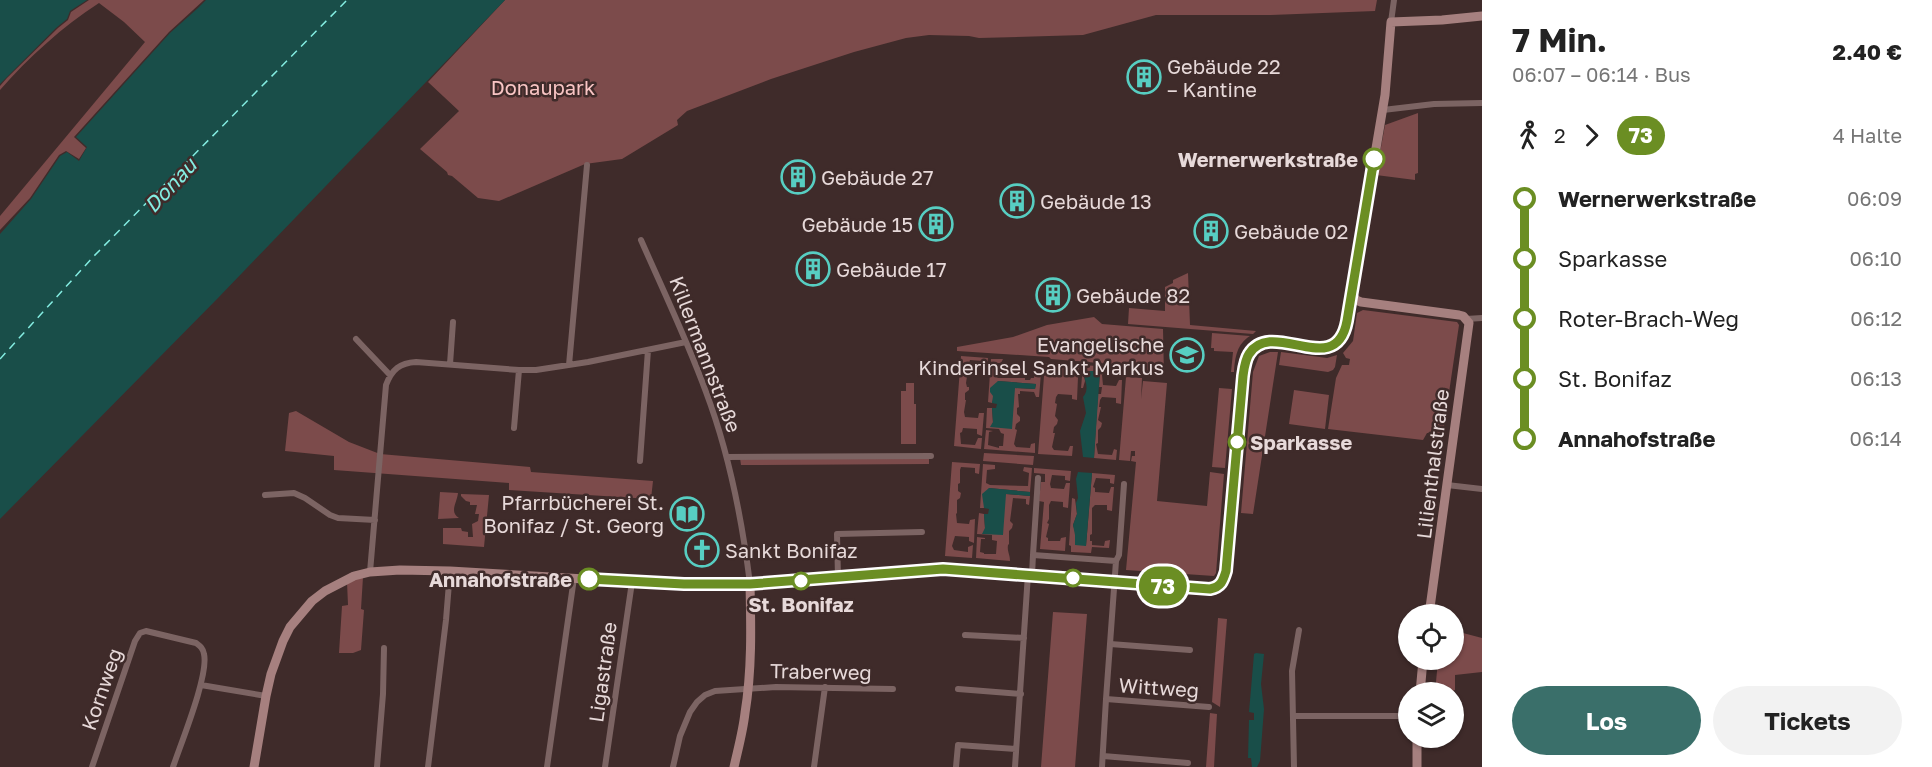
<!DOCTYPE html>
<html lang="de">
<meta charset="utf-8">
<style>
body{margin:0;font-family:"Golos Text",sans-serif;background:#f2f2f2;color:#222;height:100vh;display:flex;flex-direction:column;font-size:22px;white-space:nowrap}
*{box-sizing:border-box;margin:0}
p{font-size:20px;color:#767676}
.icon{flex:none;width:33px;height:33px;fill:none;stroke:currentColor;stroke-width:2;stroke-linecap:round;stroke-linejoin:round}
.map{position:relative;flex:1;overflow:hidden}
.sheet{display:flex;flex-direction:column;background:#fff;width:450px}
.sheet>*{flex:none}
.badge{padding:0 12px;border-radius:20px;font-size:21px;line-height:39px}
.controls{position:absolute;left:1398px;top:604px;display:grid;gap:12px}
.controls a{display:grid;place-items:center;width:66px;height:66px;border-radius:50%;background:#fff;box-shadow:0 2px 4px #0004;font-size:30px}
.map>.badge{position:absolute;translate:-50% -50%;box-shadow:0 0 0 3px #fff}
.legs{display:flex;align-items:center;gap:9px;height:66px;padding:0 30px;font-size:20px}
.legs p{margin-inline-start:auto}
.overview{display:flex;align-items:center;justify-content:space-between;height:102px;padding:0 30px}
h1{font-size:33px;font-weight:700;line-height:45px}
.cta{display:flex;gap:12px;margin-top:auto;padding:12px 30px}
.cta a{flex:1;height:69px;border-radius:36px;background:#3a6f6a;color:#fff;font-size:24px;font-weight:700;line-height:69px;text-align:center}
.cta a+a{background:#f2f2f2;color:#222}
ul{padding:0 30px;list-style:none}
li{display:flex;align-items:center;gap:21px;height:60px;font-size:22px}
li i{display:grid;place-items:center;width:9px;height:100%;margin:0 8px;background:currentColor}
li i::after{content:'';width:15px;height:15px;margin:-8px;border:4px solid;border-radius:50%;background:#fff}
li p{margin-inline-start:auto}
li:first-child i{background:linear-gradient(#0000 50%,currentColor 0)}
li:last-child i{background:linear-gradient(currentColor 50%,#0000 0)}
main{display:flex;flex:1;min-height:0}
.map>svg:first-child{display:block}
.green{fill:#7c4b4b}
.water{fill:#194e49}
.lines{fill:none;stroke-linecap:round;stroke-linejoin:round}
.ferry{stroke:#84ede2;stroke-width:1.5;stroke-dasharray:8 6;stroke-linecap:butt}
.street{stroke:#7c6463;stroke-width:6}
.secondary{stroke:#a6807f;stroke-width:9}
.line-1-casing{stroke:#fff;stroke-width:14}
.line-1{stroke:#6b8e23;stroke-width:9}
.stop-1-dot{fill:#fff;stroke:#6b8e23;stroke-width:3}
.labels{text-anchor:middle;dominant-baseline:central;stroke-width:5;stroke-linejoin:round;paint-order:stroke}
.poi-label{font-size:20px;fill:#e7d9d9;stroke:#3f2b2a;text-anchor:start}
.park-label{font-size:20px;fill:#f9c5c4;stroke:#3f2b2a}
.stop-label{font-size:20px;font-weight:bold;fill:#e7d9d9;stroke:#3f2b2a;text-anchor:end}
.street-label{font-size:20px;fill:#e7d9d9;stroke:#3f2b2a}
.water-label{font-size:21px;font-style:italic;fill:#84ede2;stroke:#3f2b2a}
</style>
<main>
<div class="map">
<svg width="1482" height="767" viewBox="0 0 1482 767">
<rect width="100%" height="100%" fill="#3f2b2a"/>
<path class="green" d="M89,0H204L169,32L74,137L86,148L79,159L66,151L59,155L30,198L0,230V216L145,42L124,22L99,3C62,27 29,57 0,90V86L7,78L58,28L68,20L71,12Z
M505,0H1377L1375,11L1271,15H1156L1083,35L979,38L969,36L929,35L906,38L854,52L771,79L687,111L677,120L678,125L622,159L585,164L499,201L478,198L452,176L448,175L447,172L420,149L459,111L428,82Z
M1418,113V173L1415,174V180L1376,175L1385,125Z
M1188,273L1190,325L1256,331L1253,334L1128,324L1129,308L1165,311V287L1173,283V280Z
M1363,310L1457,322L1459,325L1443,433H1427L1423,440L1328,429L1336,378L1342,365H1349L1350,359L1346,358L1343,353L1353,341L1357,313Z
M1094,317L1102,324L1163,329L1164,376L1135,366L1051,359L1049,357L957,351V347L1013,337L1047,325Z
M1212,333L1250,336C1237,344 1235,357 1234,372H1231L1233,352L1214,351V348H1211Z
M1270,352H1278L1253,514L1241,513L1253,372L1259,356Z
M1281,352L1327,358L1337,355L1335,367L1333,370L1328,372L1279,365Z
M961,356L988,358L987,367L983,365V361L970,360L967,370H968L966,383L967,387H969V390L965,393V400H966L964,412L965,417L978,418L979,413H984L982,436L977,434V429L963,428L962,432L960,433L961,444L975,445L978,438H982L981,449L954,446Z
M991,359H1003L1001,363H996L995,375L998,378H1025V380H1030L1031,378H1034L1035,366L1032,364V362H1042L1039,397H1036L1034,392L1020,391V394H1018L1019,407L1017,408V414L1020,417V421L1016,424L1015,429L1017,430L1014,444L1016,447L1030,448L1031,444L1035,443V453L984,449L986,430L993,431L989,432L988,445L999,448V446H1003L1004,434L1001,433L999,429L986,428L987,408H992L993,423L991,427L1015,388L1035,389L1036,384L998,381L992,403L988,402Z
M1045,363L1079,365V374L1075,375V376L1078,377L1077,400L1072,399V395L1058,394L1056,397L1055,403L1057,404L1055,416L1058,420L1057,424L1054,427L1053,433H1055L1052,447L1054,450L1068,451L1070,446H1073L1072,456L1038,454Z
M1083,365L1123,368V377L1117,375V371L1104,370L1103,374L1102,375L1103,385L1116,386L1119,380H1122L1121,404L1116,403V398L1102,397L1100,400L1099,407H1101L1098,420L1102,423L1101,427L1098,430V443L1096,444L1098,454L1112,455L1114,449L1117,450L1116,460L1094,458L1098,394H1101L1102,387H1099L1100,371L1084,376L1085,381L1083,388H1081Z
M1126,377L1142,378L1141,399L1143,381L1167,383L1157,501L1207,506L1210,472L1224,474L1216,573L1214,576L1126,570L1136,462L1131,461L1132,456H1135V451H1131L1130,461L1119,460Z
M906,383H914V404H916V444H901V391H906Z
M1219,388L1232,389L1225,468L1212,467Z
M1294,390L1329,395L1325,429L1289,424Z
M296,411L349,442L380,454L530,467L531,472L653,481L651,499L509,490V483L334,470V456L285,451L289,413Z
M984,453L1034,456L1033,465L983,461Z
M929,457V464L741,465L740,458Z
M952,462L980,464L979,474L975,473V468L961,467L960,470V483L958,484V491L961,493L960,498L957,500V513L956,514L957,523L969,524L970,520L975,519L974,543L969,541V537L955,536L952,546L954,550L968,552V547L973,545L972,558L945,556Z
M983,464L995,465V469L987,470L986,483L990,485L1028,486L1029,473L1023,471L1024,467L1032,468L1030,492L989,488L984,508H980Z
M1034,468L1071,471L1070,481L1065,480V476L1052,475L1050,484L1051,488L1064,489L1066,483H1070L1068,508L1063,507V502L1051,501L1049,505V519L1047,523L1049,524L1046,537L1048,538V541H1060L1061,538L1066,537L1065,551L1040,549L1044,502L1039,501L1041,482H1045V474L1034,473Z
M1092,473L1115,475L1114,484L1110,483V479L1096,478L1093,487L1095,488V492L1109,493L1111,487H1114L1112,511L1107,510V505H1095L1092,508V534L1090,535V541H1092V545L1104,546L1105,541L1110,540L1109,548L1092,547L1091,553L1071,552V546L1069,545L1072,498L1075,499L1077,514L1073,525L1076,535L1086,546Z
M440,492L458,493C457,503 449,512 459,518L438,519Z
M461,494L489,495L484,547L443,544V528H461L462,531L468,532V537H473L472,524L478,521L479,514H475L477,505H470V502L466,501L461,496Z
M1006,494L1030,496L1029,505L1026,504V499L1013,498L1010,521L1013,524L1012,528L1009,531V544L1008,545C1007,552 1010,554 1010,561L976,558L977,537L985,538V539H981L980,552L984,553V554H996L997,541L992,540V535L977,534L979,513L984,514L985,528L982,533Z
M363,577L361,609L364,610L361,650L353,653H339L342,606L348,605L347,582Z
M1053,612L1087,614L1075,767H1041Z
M1218,618L1227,619L1220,707L1212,702Z
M1454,632L1463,633L1482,638V672L1455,675V690L1448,693H1435L1438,660H1454Z
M1210,713L1217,714L1214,767H1206Z"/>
<path class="water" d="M0,0H87L70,11L67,19L56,28L0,84Z
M206,0H505L218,298L0,519V234L31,199L60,156L67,152L79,161L87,147L76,137L170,33L198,8Z
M1087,371H1100L1094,458L1083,457L1080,431L1086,413L1083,397C1089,390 1086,383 1084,376Z
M998,381L1036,384L1035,389L1015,388L1012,429L990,427L993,422L992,408H996L997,404L992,403L993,396L990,392V388Z
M1078,472L1092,473L1086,546L1075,545V535L1073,525L1077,514L1076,503L1078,498L1076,479Z
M989,488L1030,492V496L1006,494L1003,535L982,534L985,528L984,514H988L989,509L984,508L982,494Z
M1256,653L1264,654L1261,684L1264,709L1260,761L1257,767H1252L1251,758H1248L1249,720H1254V713L1249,712L1254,654Z"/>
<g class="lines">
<path class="ferry" d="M0,359L94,256L347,0"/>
<path class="street" d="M1391,22L1394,0
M1383,110L1434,104L1482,103
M641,240C663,290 687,340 706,392C729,453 742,519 750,584
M1466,319L1482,318
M356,339L390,375
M450,364L453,322
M569,365L587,165
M514,428L519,370
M727,457L931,456
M640,461L648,350
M1447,485L1482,489
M265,495L294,493L305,498L330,515L338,518L375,520
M1033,555L1038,478
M1116,561L1119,555L1124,484
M370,572L386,385C392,369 400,363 416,362L519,370H536L588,362L686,342
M1032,575L1033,555L1116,561L1106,699L1102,767
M838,578L837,534L922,532
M965,635L1024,638
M1110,644L1190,650
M201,685L266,696
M958,689L1021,694
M1106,699L1209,707
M1293,716H1408
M1103,756L1188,763
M92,767L135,641L140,633L146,631L196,643C200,646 203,648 204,654C209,675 181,743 173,767
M377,767L383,694L384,648
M428,767L446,620L450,571
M547,767L574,578
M605,767L632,582
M673,767L680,736L690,712L697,702L705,695L715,691L776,687L893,689
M814,767L825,687
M956,767L958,745L1016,749
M1015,767L1028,574
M1294,767L1292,671L1299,630"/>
<path class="secondary" d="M1351,292L1356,300L1361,302L1459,315L1463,316L1469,323L1429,615
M1420,693L1423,660
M1417,738V767
M254,767L266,696L271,674L283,641L290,627L312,601L325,591L354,576L370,572L400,570L450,571L636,582L707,584L824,579L943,569L1210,589C1221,587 1223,581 1226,571L1243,376C1244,370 1244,363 1247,357C1264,318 1327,372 1345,332L1385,95L1391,22L1442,20L1482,16
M734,767C738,749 743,731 745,713C752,670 751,627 750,584"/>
</g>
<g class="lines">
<defs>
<path id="line-1" d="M589,579L684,584H750L943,569L1210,589C1221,587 1223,581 1226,571L1243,376C1244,369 1245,360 1249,354C1272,317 1336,381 1347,321L1374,159"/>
</defs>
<use href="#line-1" class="line-1-casing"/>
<use href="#line-1" class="line-1"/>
</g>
<defs>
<symbol id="building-ring" viewBox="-11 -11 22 22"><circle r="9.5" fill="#3f2b2a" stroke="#57cec2" stroke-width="1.5"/><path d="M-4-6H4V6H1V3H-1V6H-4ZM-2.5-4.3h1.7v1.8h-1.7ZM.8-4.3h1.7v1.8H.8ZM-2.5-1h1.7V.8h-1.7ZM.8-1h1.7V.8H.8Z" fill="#57cec2"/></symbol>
<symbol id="school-ring" viewBox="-11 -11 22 22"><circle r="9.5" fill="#3f2b2a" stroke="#57cec2" stroke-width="1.5"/><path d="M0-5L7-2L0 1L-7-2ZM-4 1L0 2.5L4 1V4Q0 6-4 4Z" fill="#57cec2"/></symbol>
<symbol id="library-ring" viewBox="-11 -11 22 22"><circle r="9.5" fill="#3f2b2a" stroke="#57cec2" stroke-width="1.5"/><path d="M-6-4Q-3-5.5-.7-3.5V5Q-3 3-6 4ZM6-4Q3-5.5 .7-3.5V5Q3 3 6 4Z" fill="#57cec2"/></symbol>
<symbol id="church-ring" viewBox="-11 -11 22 22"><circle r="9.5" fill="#3f2b2a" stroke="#57cec2" stroke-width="1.5"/><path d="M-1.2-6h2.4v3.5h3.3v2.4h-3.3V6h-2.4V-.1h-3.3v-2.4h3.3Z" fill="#57cec2"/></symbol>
</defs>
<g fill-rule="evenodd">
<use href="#building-ring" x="1125" y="58" width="38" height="38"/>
<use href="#building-ring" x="779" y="158" width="38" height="38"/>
<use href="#building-ring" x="998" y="182" width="38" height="38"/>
<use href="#building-ring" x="917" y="205" width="38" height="38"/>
<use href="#building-ring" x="1192" y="212" width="38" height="38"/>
<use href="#building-ring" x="794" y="250" width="38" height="38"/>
<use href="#building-ring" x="1034" y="276" width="38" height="38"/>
<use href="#school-ring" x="1168" y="336" width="38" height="38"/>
<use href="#library-ring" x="668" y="495" width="38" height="38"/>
<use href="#church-ring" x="683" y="531" width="38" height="38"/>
</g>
<g class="stop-1-dot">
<circle cx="1374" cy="159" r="10"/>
<circle cx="1237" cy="442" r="8"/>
<circle cx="1073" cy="578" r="8"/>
<circle cx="589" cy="579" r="10"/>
<circle cx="801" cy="581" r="8"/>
</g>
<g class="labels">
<g class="poi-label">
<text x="1167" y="66">Gebäude 22<tspan x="1167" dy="23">– Kantine</tspan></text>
<text x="821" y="177">Gebäude 27</text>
<text x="1040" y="201">Gebäude 13</text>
<text x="913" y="224" text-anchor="end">Gebäude 15</text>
<text x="1234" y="231">Gebäude 02</text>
<text x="836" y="269">Gebäude 17</text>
<text x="1076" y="295">Gebäude 82</text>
<text x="1164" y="344" text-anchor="end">Evangelische<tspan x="1164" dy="23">Kinderinsel Sankt Markus</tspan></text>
<text x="664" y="502" text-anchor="end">Pfarrbücherei St.<tspan x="664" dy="23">Bonifaz / St. Georg</tspan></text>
<text x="725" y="550">Sankt Bonifaz</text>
</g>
<g class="park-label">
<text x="543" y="87">Donaupark</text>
</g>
<g class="stop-label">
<text x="1358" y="159">Wernerwerkstraße</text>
<text x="1250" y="442" text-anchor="start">Sparkasse</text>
<text x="572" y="579">Annahofstraße</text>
<text x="801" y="604" text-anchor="middle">St. Bonifaz</text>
</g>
<g class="street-label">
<text transform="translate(706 354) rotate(69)">Killermannstraße</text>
<text transform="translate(1432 464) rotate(-83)">Lilienthalstraße</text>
<text transform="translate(821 671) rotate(1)">Traberweg</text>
<text transform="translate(602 672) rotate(-82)">Ligastraße</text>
<text transform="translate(1159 687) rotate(4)">Wittweg</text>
<text transform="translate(101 689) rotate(-71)">Kornweg</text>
</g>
<g class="water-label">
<text transform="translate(170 185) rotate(-47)">Donau</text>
</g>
</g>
</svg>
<div class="controls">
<a><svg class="icon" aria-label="locate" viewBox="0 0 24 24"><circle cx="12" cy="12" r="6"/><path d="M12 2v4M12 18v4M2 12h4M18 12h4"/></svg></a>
<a><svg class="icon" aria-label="layers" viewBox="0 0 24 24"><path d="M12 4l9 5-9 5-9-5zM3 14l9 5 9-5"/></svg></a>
</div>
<b class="badge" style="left:1163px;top:586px;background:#6b8e23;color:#fff">73</b>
</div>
<section class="sheet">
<div class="overview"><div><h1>7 Min.</h1><p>06:07 – 06:14 · Bus</p></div><b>2.40 €</b></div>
<div class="legs"><svg class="icon" aria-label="walk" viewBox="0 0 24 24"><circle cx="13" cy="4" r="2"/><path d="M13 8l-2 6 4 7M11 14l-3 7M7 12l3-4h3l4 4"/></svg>2<svg class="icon" aria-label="forward" viewBox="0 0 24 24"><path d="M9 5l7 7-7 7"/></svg><b class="badge" style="background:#6b8e23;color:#fff">73</b><p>4 Halte</p></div>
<ul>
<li><i style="color:#6b8e23"></i><b>Wernerwerkstraße</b><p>06:09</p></li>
<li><i style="color:#6b8e23"></i><span>Sparkasse</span><p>06:10</p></li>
<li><i style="color:#6b8e23"></i><span>Roter-Brach-Weg</span><p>06:12</p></li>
<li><i style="color:#6b8e23"></i><span>St. Bonifaz</span><p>06:13</p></li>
<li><i style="color:#6b8e23"></i><b>Annahofstraße</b><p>06:14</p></li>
</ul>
<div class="cta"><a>Los</a><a>Tickets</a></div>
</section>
</main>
